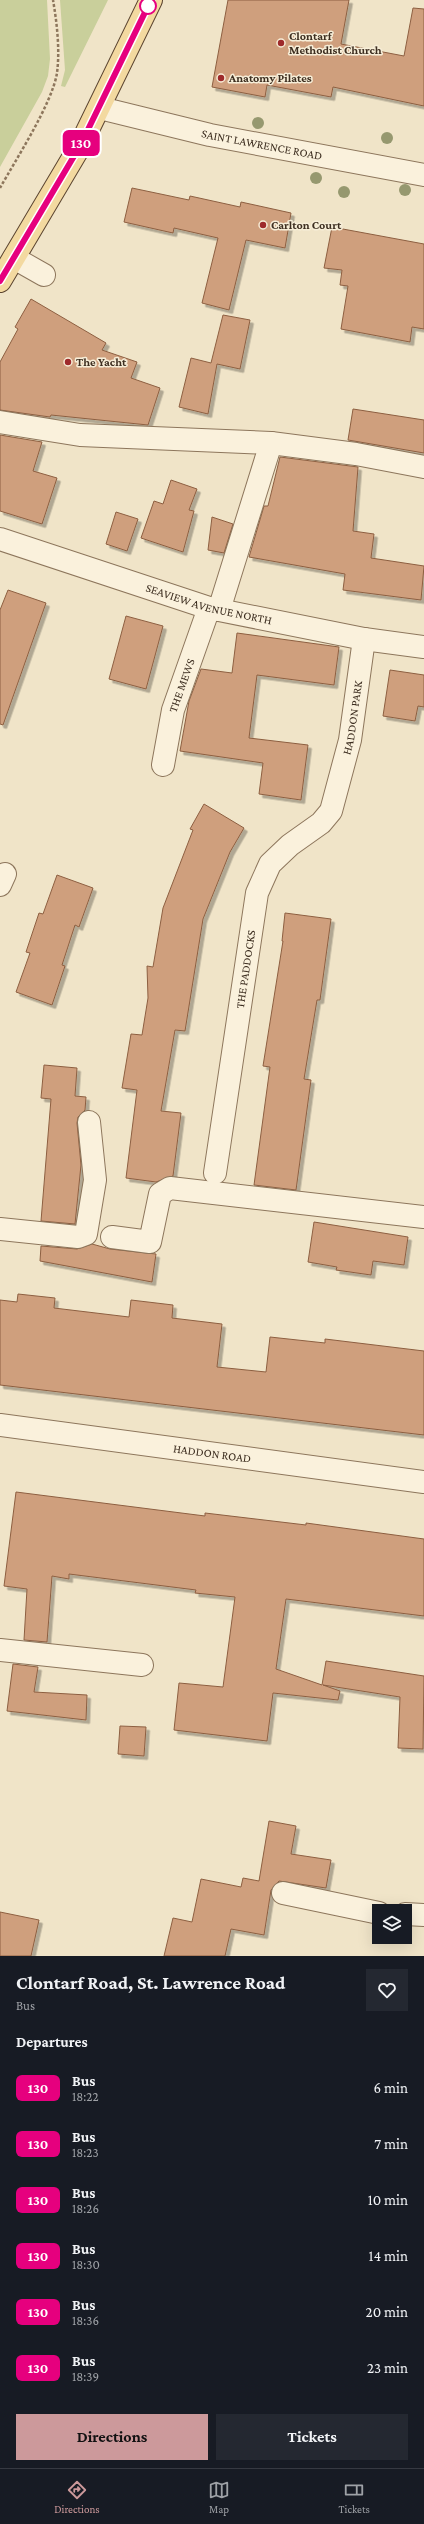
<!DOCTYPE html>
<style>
body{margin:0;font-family:"Crimson Pro",serif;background:#242831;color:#f1f3f6;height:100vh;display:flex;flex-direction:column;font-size:15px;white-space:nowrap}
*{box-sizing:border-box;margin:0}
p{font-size:13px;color:#9ea1a6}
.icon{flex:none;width:22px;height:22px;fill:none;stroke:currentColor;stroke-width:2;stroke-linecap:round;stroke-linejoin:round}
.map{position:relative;height:1956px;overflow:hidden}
.panel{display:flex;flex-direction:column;background:#171b24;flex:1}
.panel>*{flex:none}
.badge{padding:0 8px;border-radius:6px;font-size:14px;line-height:26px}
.buttons{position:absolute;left:372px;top:1904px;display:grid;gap:8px}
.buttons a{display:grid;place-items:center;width:40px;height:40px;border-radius:0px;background:#171b24;box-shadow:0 4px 16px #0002;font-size:20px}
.map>.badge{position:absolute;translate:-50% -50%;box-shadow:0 0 0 2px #fff}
h2{padding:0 16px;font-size:15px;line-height:36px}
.round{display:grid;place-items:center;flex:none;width:42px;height:42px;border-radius:0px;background:#242831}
.summary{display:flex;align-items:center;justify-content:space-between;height:68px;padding:0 16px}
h1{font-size:19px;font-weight:700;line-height:30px}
.action{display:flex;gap:8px;margin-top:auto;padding:8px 16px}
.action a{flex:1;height:46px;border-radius:0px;background:#cc999b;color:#111;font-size:16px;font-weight:700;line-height:46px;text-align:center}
.action a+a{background:#242831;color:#f1f3f6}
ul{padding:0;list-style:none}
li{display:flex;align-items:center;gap:12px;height:56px;padding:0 16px}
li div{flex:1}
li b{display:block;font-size:15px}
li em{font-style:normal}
li .badge{min-width:44px;font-weight:700;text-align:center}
.dock{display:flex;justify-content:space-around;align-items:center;height:56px;border-top:1px solid #363941;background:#171b24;font-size:11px;color:#9ea1a6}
.dock a{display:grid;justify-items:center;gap:2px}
.dock .selected{color:#cc999b}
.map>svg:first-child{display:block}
.green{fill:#c9cf9b}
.building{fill:#cf9f7d;stroke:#8d5f41;filter:url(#shadow)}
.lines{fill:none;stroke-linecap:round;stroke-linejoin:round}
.minor-casing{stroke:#8d765c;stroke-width:24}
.major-casing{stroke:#5b4430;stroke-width:24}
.path{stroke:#8d765c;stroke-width:2.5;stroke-dasharray:3 2;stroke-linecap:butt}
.minor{stroke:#faf1dc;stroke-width:22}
.major{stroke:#f3d9a0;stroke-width:22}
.tree{fill:#96986f}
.line-casing{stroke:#fff;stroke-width:9}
.line{stroke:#e6007e;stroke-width:6}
.stop-dot{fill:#fff;stroke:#e6007e;stroke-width:2}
.poi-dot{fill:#9e2a2b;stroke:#f7eed8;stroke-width:1.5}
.labels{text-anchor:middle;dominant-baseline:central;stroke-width:3;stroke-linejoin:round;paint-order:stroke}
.poi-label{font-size:12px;font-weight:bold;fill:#3d2e20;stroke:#f7eed8;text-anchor:start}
.street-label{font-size:12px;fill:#3d2e20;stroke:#f7eed8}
</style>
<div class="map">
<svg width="424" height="1956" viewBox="0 0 424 1956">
<defs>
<filter id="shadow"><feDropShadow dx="3.5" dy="3.5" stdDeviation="0" flood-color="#0004"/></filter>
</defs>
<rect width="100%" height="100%" fill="#f0e4c8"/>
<path class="green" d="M0,0H47L50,59L48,76L42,92L0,167Z
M60,0H108L65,87L61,86L65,70Z"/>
<path class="building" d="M228,0H349L341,44L404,56L413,8L424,9V106L333,87L331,97L267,85L265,97L212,87Z
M132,188L189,200L190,196L240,207L241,202L291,213L285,248L246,240L229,310L202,303L218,238L174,228L173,233L124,222Z
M332,227L424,244V329L412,327L410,342L341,329L348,286L340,285L342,270L324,268Z
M31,299L106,343L102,350L137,362L131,378L160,388L148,425L51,415L50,417L0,410V362L18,329L15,327Z
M223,315L250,320L240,369L217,364L208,414L179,407L191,358L211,363Z
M353,409L424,420V453L348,440Z
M0,435L42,442L33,471L57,478L42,524L0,511Z
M280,457L358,467L353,531L374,534L371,558L424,566L421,600L343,590L345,574L249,557L264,506H268Z
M171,480L197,489L189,510L194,511L183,552L141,538L154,501L163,504Z
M116,512L138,519L127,551L106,544Z
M212,517L233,524L224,553L208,550Z
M8,590L46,603L3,725L0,724V610Z
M126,616L163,626L146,689L109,679Z
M237,633L339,647L334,685L257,675L249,738L308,745L301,800L259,794L263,763L180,751L189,701L201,669L232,673Z
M390,670L424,675V707L418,706L415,721L383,716Z
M204,804L244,828L230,852L203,919L185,1031L175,1030L161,1111L181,1113L173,1176L156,1182L126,1178L137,1090L122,1088L131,1034L142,1035L148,998L147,966L153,967L163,908L193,830L190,829Z
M57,875L93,888L79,927L75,925L62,965L65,966L52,1005L16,992L30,953L26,952L39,913L43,914Z
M285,913L331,919L320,1000H317L304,1079L311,1080L296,1190L254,1185L270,1067L263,1066L283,941H282Z
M44,1065L77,1068L75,1096L86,1097L85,1110L78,1117L77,1123L81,1165L75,1224L41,1221L51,1099L41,1098Z
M314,1222L408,1237L404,1265L373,1261L371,1275L336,1270L337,1267L308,1262Z
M92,1244L110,1249L156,1254L152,1282L40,1261L41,1246L77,1249Z
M18,1294L55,1298L54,1308L129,1317L131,1300L173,1305L172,1318L222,1324L217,1367L266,1372L270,1337L325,1343V1339L424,1351V1435L0,1385V1300L17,1302Z
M16,1492L205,1516V1513L306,1525V1523L424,1539V1616L286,1599L276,1669L322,1685L326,1661L424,1676L423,1749L398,1748L400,1697L323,1685L340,1691L338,1700L273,1693L267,1741L174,1730L179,1683L223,1687L235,1597L195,1593L196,1590L69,1574V1579L52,1576L47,1642L24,1640L27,1589L4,1586Z
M13,1664L38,1667L34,1692L87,1695L86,1720L7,1711Z
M120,1726L146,1727L144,1756L118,1754Z
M269,1821L296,1826L291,1854L331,1860L326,1888L279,1881L271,1890L264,1935L231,1929L225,1956H164L173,1918L192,1922L201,1879L241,1887L243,1878L259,1881Z
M0,1912L39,1920L31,1956H0Z"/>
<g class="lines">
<defs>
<g id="minor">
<path id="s1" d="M100,108L210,135L424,175"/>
<path d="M14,258L44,275"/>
<path d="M0,422L80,435L271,443L356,454L424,467"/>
<path id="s2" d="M0,539L209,608L364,639L424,647"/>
<path d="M219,610L271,443"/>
<path id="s3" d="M163,765L173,710L209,608"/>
<path d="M0,885L5,874"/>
<path id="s4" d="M215,1173L257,893L270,864L290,845L321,823L331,811L350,740L364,639"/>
<path d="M0,1229L78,1237L86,1234L95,1180L89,1122"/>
<path d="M112,1237L150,1242L160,1194L170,1188L424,1217"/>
<path id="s5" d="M0,1425L424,1482"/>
<path d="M0,1650L142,1665"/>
<path d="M283,1893L379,1913"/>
<path d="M405,1914L424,1915"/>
</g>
<path id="major" d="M0,281L80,146L151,0"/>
</defs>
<use href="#minor" class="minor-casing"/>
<use href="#major" class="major-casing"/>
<path class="path" d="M0,188C16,159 52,104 57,73C60,50 57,23 53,0"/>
<use href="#minor" class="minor"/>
<use href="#major" class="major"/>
</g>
<g class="tree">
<circle cx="258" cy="123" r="6"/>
<circle cx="387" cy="138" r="6"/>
<circle cx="316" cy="178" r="6"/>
<circle cx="405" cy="190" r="6"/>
<circle cx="344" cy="192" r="6"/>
</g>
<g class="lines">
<defs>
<path id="line" d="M0,281L80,146L151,0"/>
</defs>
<use href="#line" class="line-casing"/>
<use href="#line" class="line"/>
</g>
<circle class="stop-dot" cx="148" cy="6" r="8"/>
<g class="poi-dot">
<circle cx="281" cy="43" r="4"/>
<circle cx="221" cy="78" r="4"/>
<circle cx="263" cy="225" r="4"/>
<circle cx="68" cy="362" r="4"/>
</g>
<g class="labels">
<g class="poi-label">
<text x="289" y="36">Clontarf<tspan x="289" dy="14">Methodist Church</tspan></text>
<text x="229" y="78">Anatomy Pilates</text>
<text x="271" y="225">Carlton Court</text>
<text x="76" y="362">The Yacht</text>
</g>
<g class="street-label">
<text stroke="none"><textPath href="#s1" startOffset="166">SAINT LAWRENCE ROAD</textPath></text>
<text stroke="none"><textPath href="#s2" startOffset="219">SEAVIEW AVENUE NORTH</textPath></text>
<text stroke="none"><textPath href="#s3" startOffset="82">THE MEWS</textPath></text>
<text stroke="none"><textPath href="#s4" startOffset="492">HADDON PARK</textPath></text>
<text stroke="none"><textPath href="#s4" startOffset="206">THE PADDOCKS</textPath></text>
<text stroke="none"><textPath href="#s5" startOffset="214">HADDON ROAD</textPath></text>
</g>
</g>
</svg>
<div class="buttons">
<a><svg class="icon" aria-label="layers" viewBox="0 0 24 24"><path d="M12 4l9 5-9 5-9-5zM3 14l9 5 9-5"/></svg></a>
</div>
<b class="badge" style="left:81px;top:143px;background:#e6007e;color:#fff">130</b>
</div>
<section class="panel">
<div class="summary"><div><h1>Clontarf Road, St. Lawrence Road</h1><p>Bus</p></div><a class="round"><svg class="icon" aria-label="heart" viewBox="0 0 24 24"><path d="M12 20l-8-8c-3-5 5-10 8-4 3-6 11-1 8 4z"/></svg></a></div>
<h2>Departures</h2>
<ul>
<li><span class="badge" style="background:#e6007e;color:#fff">130</span><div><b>Bus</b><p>18:22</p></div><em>6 min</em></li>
<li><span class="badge" style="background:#e6007e;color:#fff">130</span><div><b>Bus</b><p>18:23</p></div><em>7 min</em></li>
<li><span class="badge" style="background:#e6007e;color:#fff">130</span><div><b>Bus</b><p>18:26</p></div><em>10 min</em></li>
<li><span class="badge" style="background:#e6007e;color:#fff">130</span><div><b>Bus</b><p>18:30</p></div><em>14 min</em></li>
<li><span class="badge" style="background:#e6007e;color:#fff">130</span><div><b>Bus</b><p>18:36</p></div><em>20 min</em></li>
<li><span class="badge" style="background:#e6007e;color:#fff">130</span><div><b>Bus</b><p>18:39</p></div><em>23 min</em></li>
</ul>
<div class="action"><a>Directions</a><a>Tickets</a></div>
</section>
<nav class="dock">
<a class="selected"><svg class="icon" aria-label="directions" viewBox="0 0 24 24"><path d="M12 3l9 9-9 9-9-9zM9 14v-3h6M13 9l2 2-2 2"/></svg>Directions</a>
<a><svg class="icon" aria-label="map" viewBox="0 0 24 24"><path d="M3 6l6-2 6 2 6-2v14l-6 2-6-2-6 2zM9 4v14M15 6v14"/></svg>Map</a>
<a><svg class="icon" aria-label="tickets" viewBox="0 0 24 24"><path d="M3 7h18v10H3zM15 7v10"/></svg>Tickets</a>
</nav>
